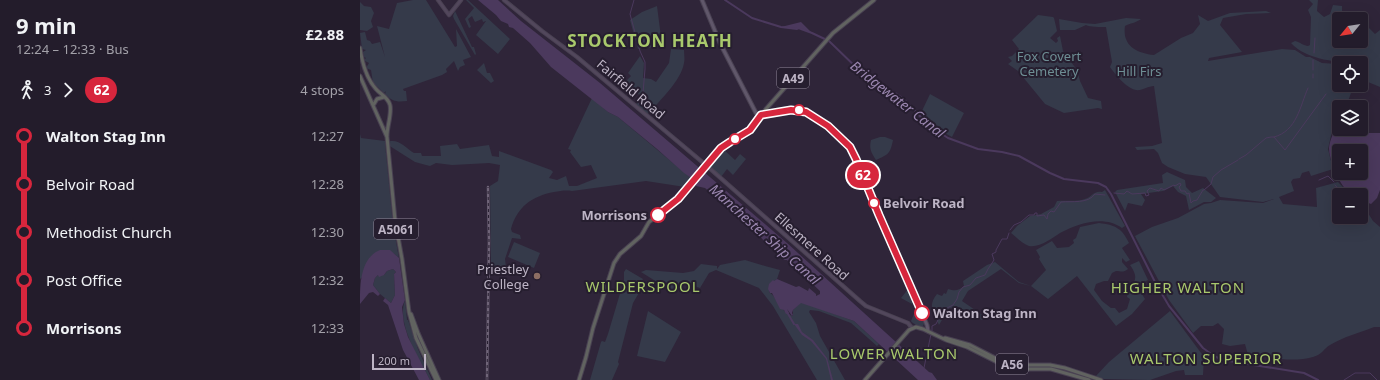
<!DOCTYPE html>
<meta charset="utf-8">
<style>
body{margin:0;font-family:"Noto Sans",sans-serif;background:#2b2533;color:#f1f3f6;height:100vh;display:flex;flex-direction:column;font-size:15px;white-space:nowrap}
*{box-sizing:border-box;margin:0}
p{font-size:13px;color:#a3a1a9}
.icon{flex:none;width:22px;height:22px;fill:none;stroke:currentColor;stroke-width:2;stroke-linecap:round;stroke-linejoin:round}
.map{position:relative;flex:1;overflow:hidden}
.details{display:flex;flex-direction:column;background:#231c2b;width:360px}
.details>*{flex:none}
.badge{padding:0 8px;border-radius:13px;font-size:14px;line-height:26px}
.needle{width:26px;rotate:240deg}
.controls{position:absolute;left:972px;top:12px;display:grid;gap:8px}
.controls a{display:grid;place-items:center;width:36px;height:36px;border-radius:4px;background:#231c2b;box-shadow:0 4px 16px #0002,0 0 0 1px #403a47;font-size:20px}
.scale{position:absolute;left:12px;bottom:10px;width:54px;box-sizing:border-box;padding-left:4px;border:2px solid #bdb4c5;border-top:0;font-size:11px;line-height:14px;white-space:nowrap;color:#bdb4c5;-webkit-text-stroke:3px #261e2f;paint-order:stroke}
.map>.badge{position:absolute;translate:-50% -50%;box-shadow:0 0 0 2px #fff}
.legs{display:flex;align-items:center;gap:6px;height:44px;padding:0 16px;font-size:13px}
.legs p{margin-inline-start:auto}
.headline{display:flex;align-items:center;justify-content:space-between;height:68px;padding:0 16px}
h1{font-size:22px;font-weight:700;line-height:30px}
ul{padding:0 16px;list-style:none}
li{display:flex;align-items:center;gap:14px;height:48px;font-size:15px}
li i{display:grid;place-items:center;width:6px;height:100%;margin:0 5px;background:currentColor}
li i::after{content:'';width:10px;height:10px;margin:-5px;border:3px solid;border-radius:50%;background:#231c2b}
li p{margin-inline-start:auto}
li:first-child i{background:linear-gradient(#0000 50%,currentColor 0)}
li:last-child i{background:linear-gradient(currentColor 50%,#0000 0)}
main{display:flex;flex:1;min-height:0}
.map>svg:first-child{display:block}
.green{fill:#353a4a}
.water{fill:#4b395d;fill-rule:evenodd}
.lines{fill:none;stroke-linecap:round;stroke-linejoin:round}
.stream{stroke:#4b395d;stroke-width:1}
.canal{stroke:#4b395d;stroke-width:2}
.secondary-casing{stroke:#4a4253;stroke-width:4.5}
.primary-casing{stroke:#4a4253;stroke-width:5}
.trunk-casing{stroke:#494152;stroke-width:5}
.secondary{stroke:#52475c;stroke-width:2.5}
.primary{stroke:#60576a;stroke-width:3}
.trunk{stroke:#616360;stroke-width:3}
.rail-casing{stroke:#6f6478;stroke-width:2.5}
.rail{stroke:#261e2f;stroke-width:1;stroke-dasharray:3;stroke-linecap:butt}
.line-1-casing{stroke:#fff;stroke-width:9}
.line-1{stroke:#d7263d;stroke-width:6}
.stop-1-dot{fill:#fff;stroke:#d7263d;stroke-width:2}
.education-dot{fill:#8d6e63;stroke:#261e2f;stroke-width:1.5}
.labels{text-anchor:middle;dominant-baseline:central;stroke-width:4;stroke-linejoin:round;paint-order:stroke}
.shield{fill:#261e2f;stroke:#908798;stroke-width:1}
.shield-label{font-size:12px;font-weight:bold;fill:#bdb4c5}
.park-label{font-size:13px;fill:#6e8e94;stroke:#261e2f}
.street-label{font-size:13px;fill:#bdb4c5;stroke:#261e2f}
.stop-label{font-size:13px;font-weight:bold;fill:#bdb4c5;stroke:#261e2f;text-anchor:start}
.poi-label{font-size:13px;fill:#bdb4c5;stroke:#261e2f;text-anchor:end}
.water-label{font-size:14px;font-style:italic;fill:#9a86af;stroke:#261e2f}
.quarter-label{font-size:15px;letter-spacing:1px;fill:#a9c96c;stroke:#261e2f}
.district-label{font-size:17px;font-weight:bold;letter-spacing:1px;fill:#a9c96c;stroke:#261e2f}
</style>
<main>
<section class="details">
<div class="headline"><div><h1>9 min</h1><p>12:24 – 12:33 · Bus</p></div><b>£2.88</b></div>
<div class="legs"><svg class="icon" aria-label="walk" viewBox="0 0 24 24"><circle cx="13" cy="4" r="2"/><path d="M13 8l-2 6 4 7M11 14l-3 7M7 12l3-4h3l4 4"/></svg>3<svg class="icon" aria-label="forward" viewBox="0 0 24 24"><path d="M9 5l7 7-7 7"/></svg><b class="badge" style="background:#d7263d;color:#fff">62</b><p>4 stops</p></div>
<ul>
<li><i style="color:#d7263d"></i><b>Walton Stag Inn</b><p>12:27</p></li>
<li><i style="color:#d7263d"></i><span>Belvoir Road</span><p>12:28</p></li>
<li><i style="color:#d7263d"></i><span>Methodist Church</span><p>12:30</p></li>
<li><i style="color:#d7263d"></i><span>Post Office</span><p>12:32</p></li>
<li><i style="color:#d7263d"></i><b>Morrisons</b><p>12:33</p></li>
</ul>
</section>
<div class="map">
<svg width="1020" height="380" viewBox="0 0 1020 380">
<rect width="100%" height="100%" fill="#2f2539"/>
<path class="green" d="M53,0H66L95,47L97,46L96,29L111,57L103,60L105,65L100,67L98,71L94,61L86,69L87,72L82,75L43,89L44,91H46L47,101C37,102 33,102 25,94L26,91L24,93L13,83L11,70L6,68L9,63L5,61L4,60L6,58L4,57L3,52L6,50L2,49L0,33L5,32L7,40L10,41L12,44L20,42L25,57L17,26L29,29L37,3Z
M106,0H108L150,39L138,54L116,35L126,21L123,22L122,19L115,22L112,16L108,19L111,27L109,28L105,19L114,8Z
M949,0H958L957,11L964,17L970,14L973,5L982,6V16L988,19H979V41H1001V25L1009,28L1015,34L1020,30V87L1001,79V63C980,63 946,60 931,43L935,41C940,42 944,46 948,46L950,45L951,17L948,10L953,4Z
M0,2L4,6L11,7L14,13L11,21L13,27L7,31L0,30Z
M297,6L301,37L303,41L302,46L278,49L270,20L282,12Z
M95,11L112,47H114L116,54L115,55L94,19L93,16Z
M906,11L911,13L886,14L863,18L860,25L882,52L849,58L848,61L922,49L935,50L946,57H950L962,63L977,64L971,84L991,93L986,107H979V121L972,131L968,149L973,169L951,176L949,171L942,173L940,178L933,179L931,182L934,191L919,197L923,204L957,207L956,188L978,182L991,195H979V217H1001V202L1013,221L1020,227V327H1014C999,333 983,337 970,345C963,349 963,354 953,357C932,363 909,357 888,355L885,344L870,346L862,344L864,329L858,323L853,326H841L833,333L809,300L775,236L792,227L818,218L844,204L851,203L860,200L903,203L914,199L903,202L860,197L846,177L825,174L808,167L802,163L798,153L794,149L777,150L775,147L792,146L802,143L794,86C788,86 782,91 776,90C766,88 755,74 750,67L752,62L746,27C740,27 730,27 726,25L715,30H700L699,19L722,23L735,24L766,18L781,19C776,23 770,23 765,26C762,46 777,53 794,55L821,38L833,33L840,24L838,15L848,21L870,13Z
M678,15L693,17L694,18L697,31L690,38L696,43L698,41L697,38L700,36L703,51L717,70L720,81L728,98L741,101L742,109L738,108L704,113L685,104L658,71L648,64L652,61L648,57L652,56L659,49L652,40Z
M311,49L324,50C324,54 325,59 324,63C321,81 300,100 288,114L276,104L282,97L264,83L271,76L268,73L280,56L284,63L283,78L291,79L296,82L309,63Z
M124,63L127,73H130L134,81L131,83L117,70Z
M570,94L604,113L592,137L576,128L577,126L561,113Z
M232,98L248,112L258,117L331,178L325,187L286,181L212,191C206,190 200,191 194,192C172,196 157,207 151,229L152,232L160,235L161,239L152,238L145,259L146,267L138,276L131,265L130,186L138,181L140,165L129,163L92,165L76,163L70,166L66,165L55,162L25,143L33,225L39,258L33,253L0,279V134L1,138L25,141V142C27,142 29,141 31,141C40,140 47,149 54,153H61L62,156H81L80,146L97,144L100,149L129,145L132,156L139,157V151L191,170L193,172L189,178L197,180L206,176L209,186H217L237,178L231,165L221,167L210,152L211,150L208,149Z
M520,137H525L533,140C530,154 529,154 516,160C511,152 509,149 511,140Z
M362,148L375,160L380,154L386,159L373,175L367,169L361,177L348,165Z
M807,172L825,180L826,187L832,193L843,188L856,198L851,202H844L829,210L826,196L818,192L813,186L803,191L781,194L785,200L782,206L768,203L765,211L755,192L757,190L803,183L802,175Z
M745,190L765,226L762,228C744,215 719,223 700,233C692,238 680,248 669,246C663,244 656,237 651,233L657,226L670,216L681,214L694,207L697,201C706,200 717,202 725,199C732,197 734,190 742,192Z
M739,223C755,225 762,228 769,243L762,248L770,260L766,262L762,258V262L768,269C763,273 761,271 756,271L752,273L748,281H744L736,284L734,290L742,301L751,308H755L759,313L767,309L770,299L767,297C770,282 782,282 770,265L779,261L788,280L777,286L785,299L772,314L756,326L717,276L688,299L671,286L659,283L641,269L608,291L602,301L624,316L625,318L622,320L609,313L606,317L599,307L589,308L579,325C574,313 567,306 577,294L582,296L584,293L586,294L588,289C595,291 598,291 604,286L603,281L627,265L635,262L659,282L671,286L686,270L679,259L680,257L676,250L692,241L697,248L709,247L714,243L713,240L716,238L720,227Z
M154,242L180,253L174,268L148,257Z
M385,260L405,266L420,270L417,279L409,285V292C418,298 420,312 433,316V310L441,302L494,321L519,344L517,346L491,323L459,311L450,310L449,312L456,323L460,336L485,380H457L413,306L399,288L356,270L349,273L340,288C325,283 324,279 313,292L281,272L286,270L323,273L334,271L341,264L357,266V269L360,265Z
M33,269L36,272L34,274L35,295L31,303L20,294L13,285L15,278L18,275H24L27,271Z
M266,269L283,279L280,284L283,286L273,303L258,362L259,364L252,380H230L241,342L242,341L245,342L248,334L264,280V272Z
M549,288L555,300L552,304L541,298Z
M45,300L47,320H48L58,349L72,380H70C59,358 36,324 45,300Z
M556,309H558L564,324L563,326C560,327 553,324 551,321Z
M288,311L321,332L305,362L277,356Z
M810,311L844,357L843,375H825L824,370L816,371L790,380L744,379L735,377L749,362Z"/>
<path class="water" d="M118,0H138L161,21L240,83L427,243L569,372L572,373L577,380H558L494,321L441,303L433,310L432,313L433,315L432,316L427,309L429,313L426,314L424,310L420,309L412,293H410L408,289L409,284L413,280L414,281L417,279L436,287L439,286L448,291L449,288L456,294V296L460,294V291L427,260H424L417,253V251L404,241L399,235L345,188L336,186L337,180L331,178L324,173L297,149L258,117L248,112L191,67L170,43L153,28L149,27L148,24L141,21L136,15Z
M441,22L452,33L443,30L421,27Z
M979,125V129H1001V126L1009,133H1020V190L1017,198L1011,204L1006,202L1009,198L1004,202L1001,200V195C984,195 979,180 973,166C971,160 969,154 969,148C970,139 974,131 979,125ZM979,151H1001V173H979Z
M20,250H30L39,258L45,300L42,307L44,324L48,337L70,380H59L43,350L28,305L23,301L25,298L31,303L35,295L34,274L36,272L33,269L27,271L24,275L19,277L18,275L15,278L13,285L20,294L18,296L13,292L9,293L0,304C0,285 0,258 20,250Z
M434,324H438L442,332L453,340L467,358L473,380H471L466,359L451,341L442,335Z"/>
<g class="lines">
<path class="stream" d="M274,0L270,14L280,51L285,62V69L283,93L279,104
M954,53L955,38
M953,60V70
M953,78V74
M914,137C937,131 940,106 948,88
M879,159L886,155L906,138L911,137H914L925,150L966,94
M959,180L968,176L974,182
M975,185L984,195
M754,193L764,194L767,191L772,194L785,193L786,196L789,195L787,191L790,188L799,191L801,188L804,190L814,185L815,186L820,183L821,185L819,187L821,191H825L827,194L829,193L831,203L833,201L837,200L843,190H844L851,184L853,177L861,170L878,160
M1004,203L1010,199
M1001,205L1002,204
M650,230L654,225L661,222L669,215H674L675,213H677V216L684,215L687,219L688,214L691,211L694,212L701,202C712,201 728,204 735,194L745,195
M572,331V326L576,324L579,318L587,308L593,305L597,299L599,292L603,287L610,285L616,278L625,275L628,269L634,260L632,254L636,252V250L642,239H647L649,233
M564,368L571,334
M984,380L995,373H1010L1017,380"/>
<path class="canal" d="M365,0L392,18L421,27L437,29
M441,29L452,33L469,41L503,74L537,94L548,103L568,125L588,138L618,149L642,152L659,156L690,173L704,179L738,183L746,187L751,194L796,284L809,306L843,348L854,356L863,360L944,373L958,380
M427,312L434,324"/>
<defs>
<path id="secondary" d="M78,0L89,15L101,0
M144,0L182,31L217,57L347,166L500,301L506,306L548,323L552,328"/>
<path id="primary" d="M342,0L360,43L396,113C407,121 433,104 449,113C461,120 483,138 491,149C503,166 511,196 519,216C534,253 551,288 567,325L568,331"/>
<path id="trunk" d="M0,48C2,62 6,78 16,89C20,94 28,97 30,105C32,114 27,126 27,136
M0,76L27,137L35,220L42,259L49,312L56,338L76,380
M14,104L17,99L24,97
M299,214L313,205L363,146L384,134L393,127L406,109L473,33L514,0
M51,314L58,333L79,380
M585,338L610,345L641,361L650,364L659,365H690L705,368L741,380
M219,380L226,357L233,328L254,263L260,254L281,236L289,222L315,202
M505,380L549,330L556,327L563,329L586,340L607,347L637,362L649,367L657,369H691L729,380"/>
</defs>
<use href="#secondary" class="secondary-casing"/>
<use href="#primary" class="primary-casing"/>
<use href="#trunk" class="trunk-casing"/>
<use href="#secondary" class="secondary"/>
<use href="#primary" class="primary"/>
<use href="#trunk" class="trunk"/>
<defs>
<path id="rail" d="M127,380L129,241L128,187"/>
</defs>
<use href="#rail" class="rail-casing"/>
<use href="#rail" class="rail"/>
</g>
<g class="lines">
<defs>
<path id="line-1" d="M298,215L318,199L361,148L370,142L390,130L401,115L431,110L446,112L468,126L490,147L496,159L519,215L562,313"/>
</defs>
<use href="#line-1" class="line-1-casing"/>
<use href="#line-1" class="line-1"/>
</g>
<g class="stop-1-dot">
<circle cx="439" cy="110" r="5"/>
<circle cx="375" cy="139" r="5"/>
<circle cx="514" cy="203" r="5"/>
<circle cx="298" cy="215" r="7"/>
<circle cx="562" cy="313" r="7"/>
</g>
<circle class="education-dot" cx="177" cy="276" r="4"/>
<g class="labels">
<g class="shield">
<rect x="417" y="68" width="32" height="20" rx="3"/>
<rect x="14" y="219" width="44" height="20" rx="3"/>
<rect x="636" y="354" width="32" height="20" rx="3"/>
</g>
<g class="shield-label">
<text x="433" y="78">A49</text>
<text x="36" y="229">A5061</text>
<text x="652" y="364">A56</text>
</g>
<g class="park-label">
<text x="689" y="56">Fox Covert<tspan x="689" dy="15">Cemetery</tspan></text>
<text x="779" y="71">Hill Firs</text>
</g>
<g class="street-label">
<text transform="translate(271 89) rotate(40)">Fairfield Road</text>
<text transform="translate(452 246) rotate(42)">Ellesmere Road</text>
</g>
<g class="stop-label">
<text x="523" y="203">Belvoir Road</text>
<text x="287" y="215" text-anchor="end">Morrisons</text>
<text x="573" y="313">Walton Stag Inn</text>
</g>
<g class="poi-label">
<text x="169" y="269">Priestley<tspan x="169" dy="15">College</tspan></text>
</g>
<g class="water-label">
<text transform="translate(538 99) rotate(38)">Bridgewater Canal</text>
<text transform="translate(405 234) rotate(42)">Manchester Ship Canal</text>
</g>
<g class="quarter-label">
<text x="283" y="286">WILDERSPOOL</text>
<text x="818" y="287">HIGHER WALTON</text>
<text x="534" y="353">LOWER WALTON</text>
<text x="846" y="358">WALTON SUPERIOR</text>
</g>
<g class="district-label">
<text x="290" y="40">STOCKTON HEATH</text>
</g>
</g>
</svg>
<div class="controls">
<a><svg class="needle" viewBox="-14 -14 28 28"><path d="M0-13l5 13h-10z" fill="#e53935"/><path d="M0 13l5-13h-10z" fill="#a3a1a9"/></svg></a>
<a><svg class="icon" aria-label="locate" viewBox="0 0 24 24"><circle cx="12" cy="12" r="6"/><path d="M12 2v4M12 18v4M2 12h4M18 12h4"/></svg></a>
<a><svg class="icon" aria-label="layers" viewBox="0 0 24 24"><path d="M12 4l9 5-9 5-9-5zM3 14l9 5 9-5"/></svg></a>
<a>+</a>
<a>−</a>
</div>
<div class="scale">200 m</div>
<b class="badge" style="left:503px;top:175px;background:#d7263d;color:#fff">62</b>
</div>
</main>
